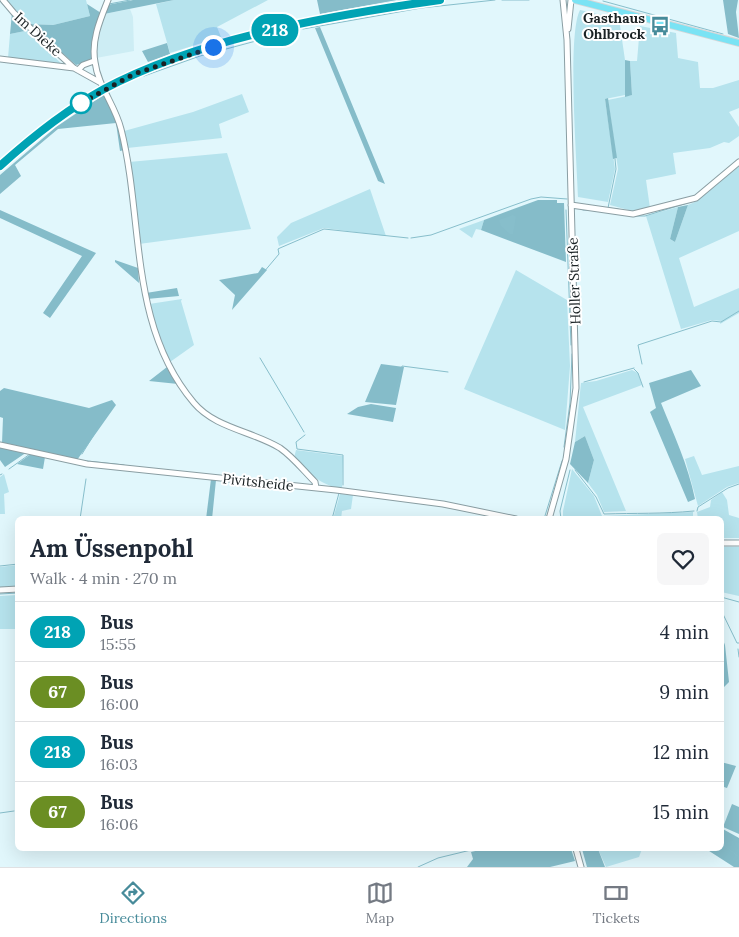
<!DOCTYPE html>
<meta charset="utf-8">
<style>
body{margin:0;font-family:Lora,serif;background:#f6f6f7;color:#1f2937;height:100vh;display:flex;flex-direction:column;font-size:19px;white-space:nowrap}
*{box-sizing:border-box;margin:0}
p{font-size:16px;color:#747a83}
.icon{flex:none;width:28px;height:28px;fill:none;stroke:currentColor;stroke-width:2;stroke-linecap:round;stroke-linejoin:round}
.map{position:relative;flex:1;overflow:hidden}
.drawer{position:absolute;left:15px;top:516px;width:709px;height:335px;display:flex;flex-direction:column;background:#fff;border-radius:8px;box-shadow:0 5px 20px #0002}
.drawer>*{flex:none}
.badge{padding:0 10px;border-radius:16px;font-size:18px;line-height:32px}
.you{position:absolute;width:25px;height:25px;margin:-12px;border:4px solid #fff;border-radius:50%;background:#1a73e8;box-shadow:0 0 0 8px #1a73e833}
.map>.badge{position:absolute;translate:-50% -50%;box-shadow:0 0 0 2px #fff}
.round{display:grid;place-items:center;flex:none;width:52px;height:52px;border-radius:8px;background:#f6f6f7}
.head{display:flex;align-items:center;justify-content:space-between;height:85px;padding:0 15px}
h1{font-size:24px;font-weight:700;line-height:38px}
ul{padding:0;list-style:none}
li{display:flex;align-items:center;gap:15px;height:60px;padding:0 15px;border-top:1px solid #e0e1e3}
li div{flex:1}
li b{display:block;font-size:19px}
li em{font-style:normal}
li .badge{min-width:55px;font-weight:700;text-align:center}
.menu{display:flex;justify-content:space-around;align-items:center;height:70px;border-top:1px solid #e0e1e3;background:#fff;font-size:14px;color:#747a83}
.menu a{display:grid;justify-items:center;gap:2px}
.menu .on{color:#478b9a}
.map>svg:first-child{display:block}
.built{fill:#cdedf4}
.green{fill:#b6e3ed}
.forest{fill:#85bcc9}
.water{fill:#87becb}
.lines{fill:none;stroke-linecap:round;stroke-linejoin:round}
.stream{stroke:#87becb;stroke-width:1}
.minor-casing{stroke:#8a9ea3;stroke-width:7}
.major-casing{stroke:#d6d7d8;stroke-width:8}
.minor{stroke:#fff;stroke-width:5}
.major{stroke:#7ae3f4;stroke-width:6}
.line-casing{stroke:#fff;stroke-width:11}
.line{stroke:#00a3b4;stroke-width:8}
.walk{stroke:#1a2224;stroke-width:5;stroke-dasharray:0 9}
.stop-dot{fill:#fff;stroke:#00a3b4;stroke-width:2.5}
.labels{text-anchor:middle;dominant-baseline:central;stroke-width:4;stroke-linejoin:round;paint-order:stroke}
.poi-label{font-size:14px;font-weight:bold;fill:#1a2224;stroke:#fff;text-anchor:end}
.street-label{font-size:14px;fill:#1a2224;stroke:#fff}
</style>
<div class="map">
<svg width="739" height="867" viewBox="0 0 739 867">
<rect width="100%" height="100%" fill="#e1f7fc"/>
<path class="built" d="M130,9L133,17L134,51L96,58L99,29L104,14Z"/>
<path class="green" d="M5,0H86L90,16L53,25L29,24Z
M174,0H268L217,27L221,37L170,53L156,4Z
M580,10L619,19L625,60V95L605,99L615,169L608,202L578,197C577,162 567,34 580,10Z
M640,26L676,33L678,58L698,62L700,88H713L739,80V108L729,112L739,127V136L729,143L724,142L710,148L673,153L676,174L646,180L650,208L632,211L610,205L618,169L608,100L632,95L630,61H637Z
M30,30L41,39V45L62,64L8,58L10,34Z
M242,94L249,112L219,124L222,138L127,148L124,131L193,112Z
M227,153L251,229L139,244L129,162Z
M739,166V231L679,258L694,307L739,288V313L720,324L721,321L712,320L681,329L646,216L678,207L670,239L675,242L688,205L697,201Z
M370,189L386,236L324,228L279,246L277,237L291,223Z
M484,220L481,230L476,229L472,238L459,229Z
M516,270L567,300L570,366L565,430L464,389Z
M182,299L181,301L194,345L170,362L159,339L149,304Z
M632,370L638,373L642,385L583,407L626,511L604,512L597,495L588,483L594,460L585,436L575,442L581,383L596,381Z
M296,450L343,456L342,489C320,485 309,473 294,458Z
M694,456L702,475L739,466V483L727,487L698,506L685,459Z
M572,469L594,496L602,516L693,512V519H563V511Z
M4,474L9,492L4,494L5,514H0V477Z
M722,492L727,500L729,515L739,518V538H721V519H698L697,512L710,507L711,500Z
M340,494L353,495L351,509L342,511L341,519H333Z
M721,547H739V596L721,592Z
M17,565V586L0,587V567Z
M17,595V629H0V596Z
M598,849H642L639,857L606,867Z"/>
<path class="forest" d="M133,0H174L104,14L107,5Z
M317,0H397L320,14Z
M723,0H738L736,12L739,38L728,34Z
M87,4L101,13L93,60L76,65L29,24L53,25L90,16Z
M12,13L30,30L10,34Z
M320,27L385,184L378,181L315,28Z
M167,43L170,54L148,62L142,51Z
M625,60L630,61L632,95L625,97Z
M105,94L119,125L124,150L120,151L116,123L58,129L15,165L21,176L0,194V175L56,127Z
M608,98L617,158L613,159L605,99Z
M538,200H557V203H564L566,262L481,230L484,220Z
M688,205L675,242L670,239L678,207Z
M0,210L96,253L50,318L43,313L82,256L0,218Z
M115,260L138,268L139,283L115,262Z
M262,267L267,270L232,310L235,295L219,280L258,273Z
M177,288L179,296L147,299L146,293Z
M381,364L404,367L396,405L365,402Z
M167,367L170,368L178,384L149,381Z
M691,370L701,386L661,403C674,435 688,465 695,499L688,502L650,412L656,408L649,383Z
M4,388L89,408L112,400L116,405L77,460L2,443L3,418L0,417V391Z
M371,404L396,408L393,422L347,414L358,407Z
M585,436L594,460L588,483L570,464L575,442Z
M0,446L27,452L5,467L0,460Z
M31,454L45,457L43,469L17,464Z
M211,479L216,480L212,519H206Z
M721,828L739,838V867H734L706,849H721Z
M484,849H571L575,861L550,867H467L473,859L471,852Z
M582,849H598L605,867H587Z"/>
<path class="water" d="M513,215L516,217L513,234H510L501,226L499,220Z
M721,635L725,645L729,682L722,689Z
M721,762L736,766L727,788L721,786Z
M732,804L739,807V834L723,827Z"/>
<g class="lines">
<path class="stream" d="M502,0H529
M603,1L723,34
M109,4L130,0
M320,15L405,0
M303,29L421,8L495,0
M227,38L313,17
M149,63L222,39
M144,76L200,56L297,30
M615,159L616,169L608,208L618,209
M566,210L571,345
M583,210H592
M635,216H645L697,200
M411,238L431,235L531,199L541,197L567,199
M263,273L279,254L278,249L280,248L324,229L408,238
M260,358L304,432
M642,364L638,345L712,321L721,322L739,311
M634,369L638,373L643,387
M584,382L634,368
M394,403L402,366L448,372
M305,435L296,442L297,449L343,455V485
M564,447L570,403L572,354
M82,454L111,407
M87,461L124,465
M9,469L30,454
M575,470L596,497L604,514C634,513 663,514 694,511
M0,475L2,474
M697,511L698,507L728,488L739,484
M80,519L86,479
M332,519L339,493
M529,519H530
M544,519L562,461
M561,519L560,511L570,470
M0,566L18,564
M0,594L18,593
M721,597L739,602
M721,610L737,643H739
M738,649L739,657
M17,811H18
M0,813L14,811
M721,843L739,857
M418,867L438,858L475,849"/>
<defs>
<path id="minor" d="M3,0L14,13L74,68
M108,0C100,20 91,41 95,62C98,86 115,105 121,129C144,220 128,325 194,403C215,428 252,431 280,448C293,457 304,471 315,482L316,488
M568,29L571,0
M0,59L74,68L101,83
M78,70L83,65L94,61
M571,205L633,214L696,198L739,162
M0,445L87,464L336,490L443,504L516,519
M549,519L566,459L576,388L567,40L563,0
M721,543H739
M0,590L18,589
M576,849L581,867"/>
<path id="major" d="M575,0L739,43
M0,166C32,137 66,110 104,89C199,38 333,15 440,0"/>
</defs>
<use href="#minor" class="minor-casing"/>
<use href="#major" class="major-casing"/>
<use href="#minor" class="minor"/>
<use href="#major" class="major"/>
</g>
<g class="lines">
<defs>
<path id="line" d="M0,166C32,137 66,110 104,89C199,38 333,15 440,0"/>
</defs>
<use href="#line" class="line-casing"/>
<use href="#line" class="line"/>
<path class="walk" d="M81,103L74,107L134,74L213,47"/>
</g>
<defs>
<symbol id="bus-bare" viewBox="-9 -9 18 18"><path d="M-5-6H5V4H4V6H2V4H-2V6H-4V4H-5ZM-3.5-4V0h7V-4ZM-3.5 1.2v1.5H-2V1.2ZM2 1.2v1.5H3.5V1.2Z" fill="#478b9a" stroke="#fff" stroke-width="2.5" paint-order="stroke"/></symbol>
</defs>
<g fill-rule="evenodd">
<use href="#bus-bare" x="646" y="12" width="28" height="28"/>
</g>
<circle class="stop-dot" cx="81" cy="103" r="10"/>
<g class="labels">
<g class="poi-label">
<text x="645" y="18">Gasthaus<tspan x="645" dy="16">Ohlbrock</tspan></text>
</g>
<g class="street-label">
<text transform="translate(38 34) rotate(42)">Im Dieke</text>
<text transform="translate(574 281) rotate(-92)">Holler Straße</text>
<text transform="translate(258 482) rotate(6)">Pivitsheide</text>
</g>
</g>
</svg>
<div class="you" style="left:213px;top:47px"></div>
<b class="badge" style="left:275px;top:30px;background:#00a3b4;color:#fff">218</b>
<section class="drawer">
<div class="head"><div><h1>Am Üssenpohl</h1><p>Walk · 4 min · 270 m</p></div><a class="round"><svg class="icon" aria-label="heart" viewBox="0 0 24 24"><path d="M12 20l-8-8c-3-5 5-10 8-4 3-6 11-1 8 4z"/></svg></a></div>
<ul>
<li><span class="badge" style="background:#00a3b4;color:#fff">218</span><div><b>Bus</b><p>15:55</p></div><em>4 min</em></li>
<li><span class="badge" style="background:#6b8e23;color:#fff">67</span><div><b>Bus</b><p>16:00</p></div><em>9 min</em></li>
<li><span class="badge" style="background:#00a3b4;color:#fff">218</span><div><b>Bus</b><p>16:03</p></div><em>12 min</em></li>
<li><span class="badge" style="background:#6b8e23;color:#fff">67</span><div><b>Bus</b><p>16:06</p></div><em>15 min</em></li>
</ul>
</section>
</div>
<nav class="menu">
<a class="on"><svg class="icon" aria-label="directions" viewBox="0 0 24 24"><path d="M12 3l9 9-9 9-9-9zM9 14v-3h6M13 9l2 2-2 2"/></svg>Directions</a>
<a><svg class="icon" aria-label="map" viewBox="0 0 24 24"><path d="M3 6l6-2 6 2 6-2v14l-6 2-6-2-6 2zM9 4v14M15 6v14"/></svg>Map</a>
<a><svg class="icon" aria-label="tickets" viewBox="0 0 24 24"><path d="M3 7h18v10H3zM15 7v10"/></svg>Tickets</a>
</nav>
